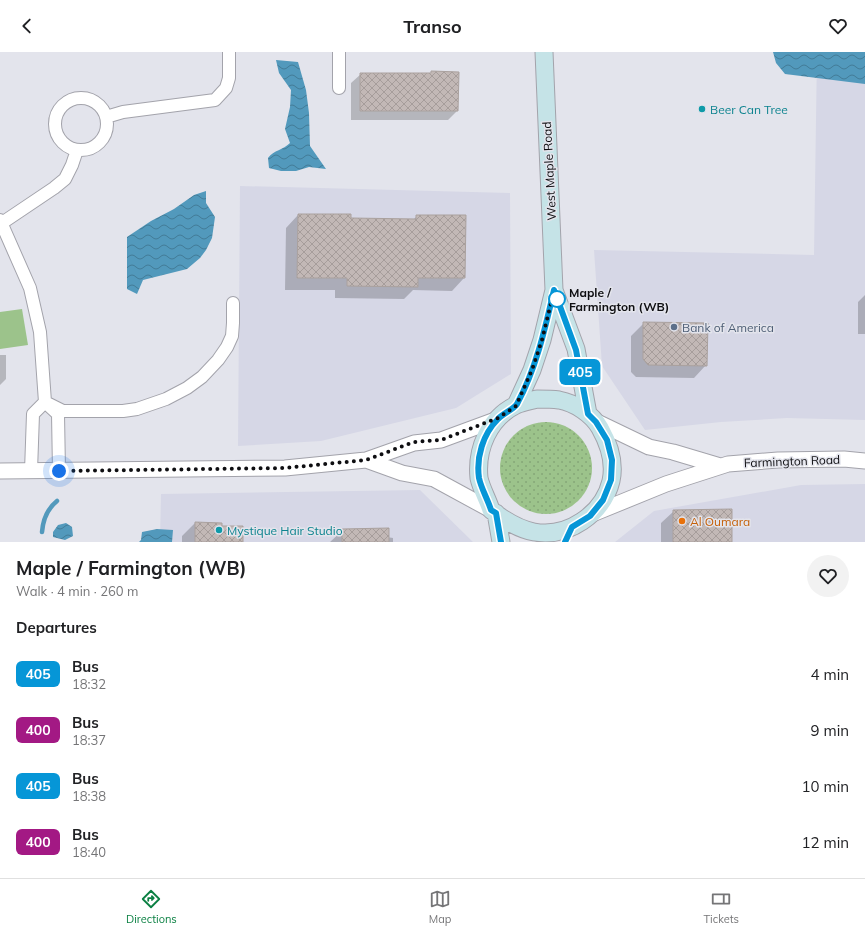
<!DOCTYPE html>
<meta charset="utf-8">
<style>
body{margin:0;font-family:Mulish,sans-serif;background:#f2f2f2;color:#202124;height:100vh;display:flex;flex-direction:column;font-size:15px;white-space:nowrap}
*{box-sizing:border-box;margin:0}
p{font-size:13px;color:#757577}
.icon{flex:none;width:22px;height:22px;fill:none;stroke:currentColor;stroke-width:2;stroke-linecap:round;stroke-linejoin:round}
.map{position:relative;height:490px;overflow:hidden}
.sheet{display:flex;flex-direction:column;background:#fff;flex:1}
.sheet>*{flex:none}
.badge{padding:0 8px;border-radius:6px;font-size:14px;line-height:26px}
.you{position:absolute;width:20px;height:20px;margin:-10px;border:3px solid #fff;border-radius:50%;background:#1a73e8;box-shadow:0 0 0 6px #1a73e833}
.map>.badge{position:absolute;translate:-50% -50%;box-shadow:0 0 0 2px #fff}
h2{padding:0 16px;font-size:15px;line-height:36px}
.round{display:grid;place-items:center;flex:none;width:42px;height:42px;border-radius:21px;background:#f2f2f2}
.overview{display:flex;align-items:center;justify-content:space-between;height:68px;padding:0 16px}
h1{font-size:19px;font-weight:700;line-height:30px}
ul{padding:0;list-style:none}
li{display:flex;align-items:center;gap:12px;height:56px;padding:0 16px}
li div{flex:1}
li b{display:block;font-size:15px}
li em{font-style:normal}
li .badge{min-width:44px;font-weight:700;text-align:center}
header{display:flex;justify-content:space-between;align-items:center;height:52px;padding:0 16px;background:#fff;font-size:18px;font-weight:700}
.tab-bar{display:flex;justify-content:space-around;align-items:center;height:56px;border-top:1px solid #e0e0e0;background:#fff;font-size:11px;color:#757577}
.tab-bar a{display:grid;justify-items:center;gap:2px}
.tab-bar .selected{color:#0b8043}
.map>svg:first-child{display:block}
.built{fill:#d6d7e6}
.grass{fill:url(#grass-dots)}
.garden{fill:#9cc38b}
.water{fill:url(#water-waves)}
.shadow{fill:#0003}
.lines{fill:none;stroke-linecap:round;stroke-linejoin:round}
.stream{stroke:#5299bc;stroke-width:4.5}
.building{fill:url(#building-cross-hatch);stroke:#aaa19e}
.minor-casing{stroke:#a3a3ab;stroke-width:14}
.tertiary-casing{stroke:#a3a3ab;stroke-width:17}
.secondary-casing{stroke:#a3a3ab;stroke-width:19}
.minor{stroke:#fff;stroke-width:12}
.tertiary{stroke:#fff;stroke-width:15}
.secondary{stroke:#c5e3e7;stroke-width:17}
.line-casing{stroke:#fff;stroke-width:9}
.line{stroke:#0696d7;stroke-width:6}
.walk{stroke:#0e0e11;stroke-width:4;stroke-dasharray:0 7.2}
.culture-dot{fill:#0f9aa8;stroke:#e3e4ec;stroke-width:1.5}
.stop-dot{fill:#fff;stroke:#0696d7;stroke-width:2}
.service-dot{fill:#5c6f8a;stroke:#e3e4ec;stroke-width:1.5}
.food-dot{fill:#e8710a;stroke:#e3e4ec;stroke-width:1.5}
.labels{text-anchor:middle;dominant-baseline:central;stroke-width:3;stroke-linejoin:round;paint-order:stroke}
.culture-label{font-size:12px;fill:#0d838f;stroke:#e3e4ec;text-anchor:start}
.street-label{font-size:12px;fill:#0e0e11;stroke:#e3e4ec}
.stop-label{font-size:12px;font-weight:bold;fill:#0e0e11;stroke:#e3e4ec;text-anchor:start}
.service-label{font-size:12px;fill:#4e5e75;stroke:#e3e4ec;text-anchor:start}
.food-label{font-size:12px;fill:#c56008;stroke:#e3e4ec;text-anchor:start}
</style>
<header><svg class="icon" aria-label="back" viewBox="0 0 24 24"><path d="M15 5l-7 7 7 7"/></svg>Transo<svg class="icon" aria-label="heart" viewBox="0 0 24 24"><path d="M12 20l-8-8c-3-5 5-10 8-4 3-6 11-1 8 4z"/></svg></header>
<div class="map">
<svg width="865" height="490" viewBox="0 0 865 490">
<defs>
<pattern id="grass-dots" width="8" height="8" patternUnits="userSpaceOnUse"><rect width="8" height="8" fill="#9cc38b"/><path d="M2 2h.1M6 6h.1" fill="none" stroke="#85a677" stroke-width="1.8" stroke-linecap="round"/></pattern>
<pattern id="water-waves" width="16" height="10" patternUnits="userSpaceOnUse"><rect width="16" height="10" fill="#5299bc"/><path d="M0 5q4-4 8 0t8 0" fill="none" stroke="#427b97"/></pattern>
<pattern id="building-cross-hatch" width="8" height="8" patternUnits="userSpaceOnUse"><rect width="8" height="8" fill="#c2b8b6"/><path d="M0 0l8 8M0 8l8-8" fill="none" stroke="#a69d9b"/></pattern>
</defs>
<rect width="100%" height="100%" fill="#e3e4ec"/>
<path class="built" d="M817,0H865V368L787,366L721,370L645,378L602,314L594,198L814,203Z
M240,134L510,141L511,322L456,356L321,389L238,394Z
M865,432V490H615L654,459L801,433Z
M420,438L473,490H160L161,442Z"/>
<path class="grass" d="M500 416a46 46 0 1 1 92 0a46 46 0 1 1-92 0Z"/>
<path class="garden" d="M22,257L28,293L0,297V260Z"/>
<path class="water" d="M773,0H865V32L785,22L776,11Z
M276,8L298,10L306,38L309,61L310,94L326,117L309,115L296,119H281L269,116L268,106C274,98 283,98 290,91L285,77L290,55L291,38L279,21Z
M206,139V151L215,165L212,186L206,198L200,206L187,217L143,228L137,242L127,237V185L151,169L174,157L194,143Z
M66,471L72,475L73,484L65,488L53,485V480L58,473Z
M157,477L173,478L172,490H139L141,488L142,480Z"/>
<path class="shadow" d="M458,21L457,59L448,68H351V31L361,22Z
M298,163L350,167L413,168L417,164H465L464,226L452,239L413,238L404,247L335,246V238H285L286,176Z
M865,243V282H858V250Z
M644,271L706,313L694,326L636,325L631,320V284Z
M0,303H6V327L0,333Z
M674,459L731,490H661V471Z
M195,471L221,472V475L242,490H182V484Z
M343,478L393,486V490H330Z"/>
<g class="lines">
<path class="stream" d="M42,480C43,468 47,457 57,449"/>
</g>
<path class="building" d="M431,19L459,20L458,59H360V21H431Z
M298,162H351V166L416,167V163H466L465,226H418V235L347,234V226H297Z
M643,270L708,271L707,314L648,313L643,307Z
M732,457V490H673V458Z
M195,470L222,471V474H243V490H195Z
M389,476V490H342V477Z"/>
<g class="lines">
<defs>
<path id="minor" d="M339,0V36
M55 72a26 26 0 1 1 52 0a26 26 0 1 1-52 0Z
M106,65L123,60L215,48L226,36L229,26V0
M0,168L30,236L40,280L45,350L63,359H123L137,357L166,347L187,336L202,325L218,308L227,295L232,284L233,271V251
M2,171L54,136L65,127L72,113L77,98
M31,419L33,362L45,350L58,362L59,419"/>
<path id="tertiary" d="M597,370L649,395L673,400L720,414
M366,408L402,421L434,427L491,458
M0,419L285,416L366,408L414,391L441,388L498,367
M590,463L666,432L728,412L778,408L844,407L865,409"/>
<path id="secondary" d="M554,238L576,297L588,362
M537,347C544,347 552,347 559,348C575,351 592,362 600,376C609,392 615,411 611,429C603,462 568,486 534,480C518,477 504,468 491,458C488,448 481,436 479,426C476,397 489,366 516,353C523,350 530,349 537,347Z
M516,353L532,318L542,288L554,238L544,0
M496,461L501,490"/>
</defs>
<use href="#minor" class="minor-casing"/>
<use href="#tertiary" class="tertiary-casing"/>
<use href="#secondary" class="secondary-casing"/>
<use href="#minor" class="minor"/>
<use href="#tertiary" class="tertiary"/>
<use href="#secondary" class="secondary"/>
</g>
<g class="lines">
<defs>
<path id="line" d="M501,490L496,461L491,458C488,448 481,436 479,426C476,405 483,382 498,367C503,361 513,358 517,352C536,317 545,277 554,238L576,298L588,362L596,370L607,388L612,408L611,428L603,448L590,464L572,475L565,490"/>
</defs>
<use href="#line" class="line-casing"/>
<use href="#line" class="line"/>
<path class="walk" d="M59,419L285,416L366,408L414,390L441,388L498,366L516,354L532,318L542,288L552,247H557"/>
</g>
<g class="culture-dot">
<circle cx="702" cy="57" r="4"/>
<circle cx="219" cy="478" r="4"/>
</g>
<circle class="stop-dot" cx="557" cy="247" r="8"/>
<circle class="service-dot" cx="674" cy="275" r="4"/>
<circle class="food-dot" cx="682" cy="469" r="4"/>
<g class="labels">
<g class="culture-label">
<text x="710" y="57">Beer Can Tree</text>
<text x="227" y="478">Mystique Hair Studio</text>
</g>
<g class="street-label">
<text transform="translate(549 119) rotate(-93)">West Maple Road</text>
<text transform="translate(792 409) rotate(-2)">Farmington Road</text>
</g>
<g class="stop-label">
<text x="569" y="240">Maple /<tspan x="569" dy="14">Farmington (WB)</tspan></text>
</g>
<g class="service-label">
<text x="682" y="275">Bank of America</text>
</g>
<g class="food-label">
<text x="690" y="469">Al Oumara</text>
</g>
</g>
</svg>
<div class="you" style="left:59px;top:419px"></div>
<b class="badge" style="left:580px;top:320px;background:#0696d7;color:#fff">405</b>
</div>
<section class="sheet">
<div class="overview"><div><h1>Maple / Farmington (WB)</h1><p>Walk · 4 min · 260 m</p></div><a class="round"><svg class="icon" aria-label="heart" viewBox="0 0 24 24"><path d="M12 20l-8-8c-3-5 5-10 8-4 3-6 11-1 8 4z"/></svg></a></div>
<h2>Departures</h2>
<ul>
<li><span class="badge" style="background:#0696d7;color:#fff">405</span><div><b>Bus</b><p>18:32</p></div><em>4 min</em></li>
<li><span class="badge" style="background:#a31984;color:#fff">400</span><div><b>Bus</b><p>18:37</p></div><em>9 min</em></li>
<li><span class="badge" style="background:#0696d7;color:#fff">405</span><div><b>Bus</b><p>18:38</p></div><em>10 min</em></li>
<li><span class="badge" style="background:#a31984;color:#fff">400</span><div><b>Bus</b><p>18:40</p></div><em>12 min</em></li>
</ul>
</section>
<nav class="tab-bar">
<a class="selected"><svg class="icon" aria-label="directions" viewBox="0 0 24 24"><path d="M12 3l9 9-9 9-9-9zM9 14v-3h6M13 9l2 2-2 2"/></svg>Directions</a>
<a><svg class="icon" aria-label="map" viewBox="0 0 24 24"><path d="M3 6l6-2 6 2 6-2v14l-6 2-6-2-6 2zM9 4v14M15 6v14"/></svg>Map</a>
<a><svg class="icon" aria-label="tickets" viewBox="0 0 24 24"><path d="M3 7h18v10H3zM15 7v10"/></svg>Tickets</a>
</nav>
